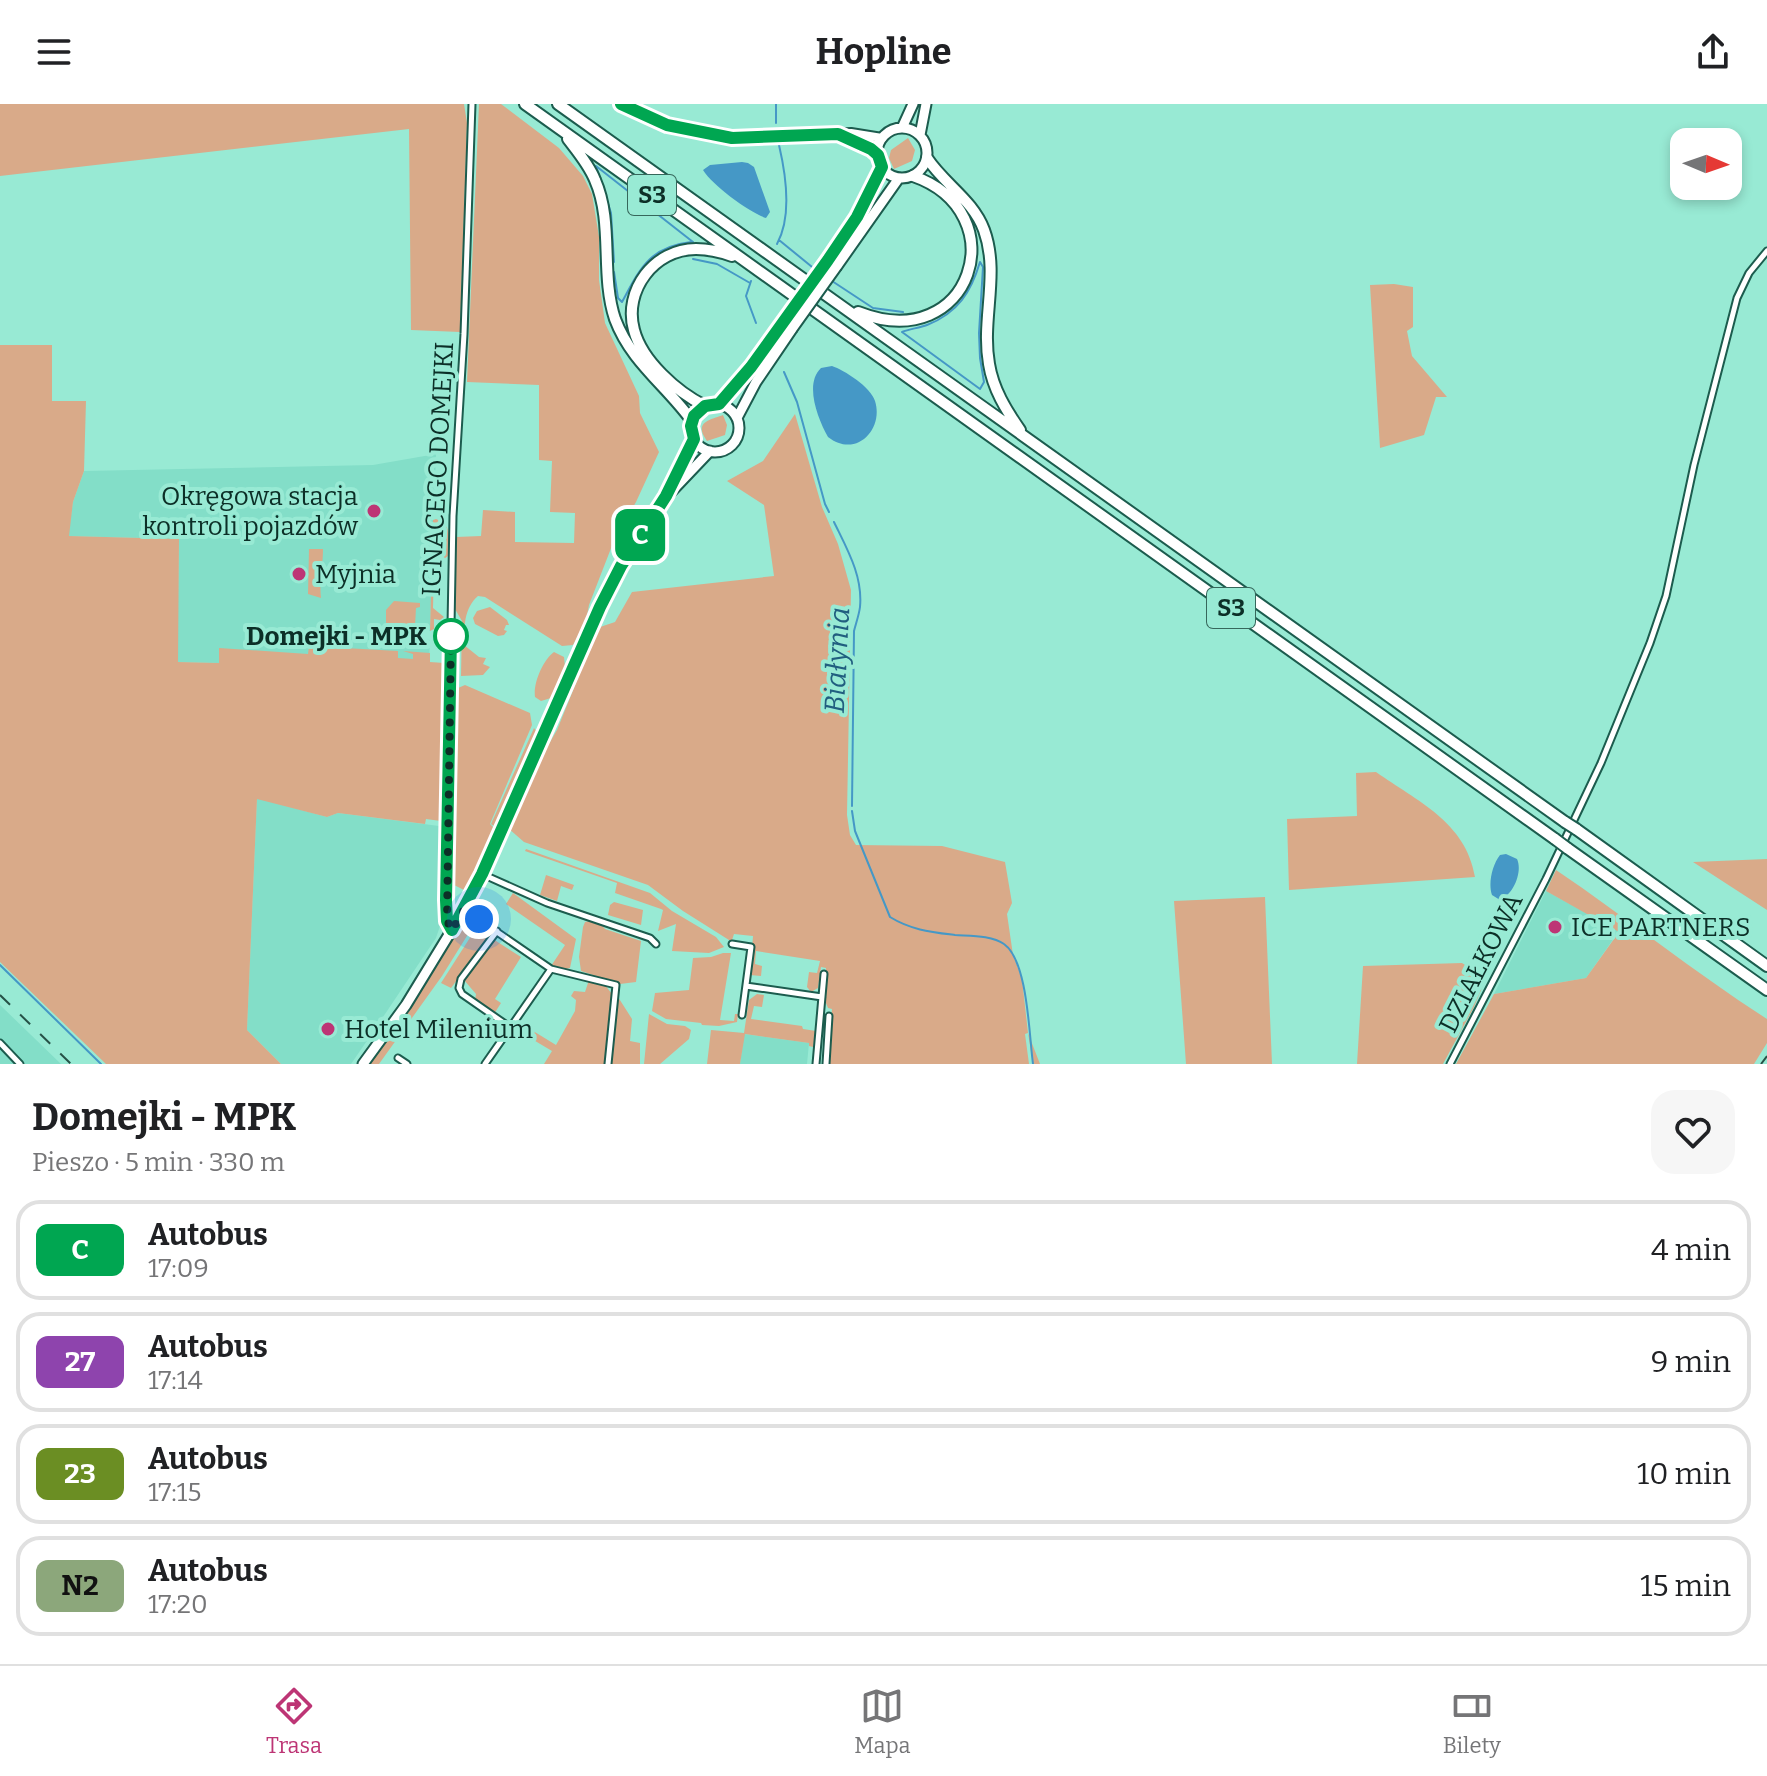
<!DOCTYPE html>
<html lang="pl">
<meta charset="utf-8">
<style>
body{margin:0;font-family:Bitter,serif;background:#f6f6f6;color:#202124;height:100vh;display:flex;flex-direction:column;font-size:30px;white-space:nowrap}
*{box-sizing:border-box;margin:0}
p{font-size:26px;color:#757577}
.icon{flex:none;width:44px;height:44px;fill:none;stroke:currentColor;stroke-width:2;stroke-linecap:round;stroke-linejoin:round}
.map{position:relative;height:960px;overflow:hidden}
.panel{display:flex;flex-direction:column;background:#fff;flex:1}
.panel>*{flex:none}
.badge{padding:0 16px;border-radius:12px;font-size:28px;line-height:52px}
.needle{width:52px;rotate:92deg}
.buttons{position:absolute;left:1670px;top:24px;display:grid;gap:16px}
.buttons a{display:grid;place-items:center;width:72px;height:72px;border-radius:16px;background:#fff;box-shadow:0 4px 12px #0003;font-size:40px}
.you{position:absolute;width:40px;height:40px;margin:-20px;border:6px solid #fff;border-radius:50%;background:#1a73e8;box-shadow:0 0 0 12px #1a73e833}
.map>.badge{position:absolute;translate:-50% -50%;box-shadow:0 0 0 4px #fff}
.round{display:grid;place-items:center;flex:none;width:84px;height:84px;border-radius:24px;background:#f6f6f6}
.summary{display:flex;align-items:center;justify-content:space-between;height:136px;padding:0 32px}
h1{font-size:38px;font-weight:700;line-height:60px}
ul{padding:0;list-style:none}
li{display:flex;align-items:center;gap:24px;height:100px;margin:0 16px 12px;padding:0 16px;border:4px solid #e0e0e0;border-radius:24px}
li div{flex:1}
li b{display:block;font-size:30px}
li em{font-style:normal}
li .badge{min-width:88px;font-weight:700;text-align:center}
header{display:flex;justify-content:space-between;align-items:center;height:104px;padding:0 32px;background:#fff;font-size:36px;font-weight:700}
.tab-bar{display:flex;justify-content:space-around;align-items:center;height:112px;border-top:2px solid #e0e0e0;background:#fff;font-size:22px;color:#757577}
.tab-bar a{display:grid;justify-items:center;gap:4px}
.tab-bar .current{color:#bd3575}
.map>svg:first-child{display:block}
.built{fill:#83dec8}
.green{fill:#d9aa89}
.water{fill:#4598c6}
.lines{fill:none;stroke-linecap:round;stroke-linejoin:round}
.stream{stroke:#4598c6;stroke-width:2}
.minor-casing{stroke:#1c5c4e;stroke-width:9}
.secondary-casing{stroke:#1c5c4e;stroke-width:12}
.primary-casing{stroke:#1c5c4e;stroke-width:13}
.motorway-casing{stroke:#1c5c4e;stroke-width:14}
.minor{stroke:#fff;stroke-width:5}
.secondary{stroke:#fff;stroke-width:8}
.primary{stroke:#fff;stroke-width:9}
.motorway{stroke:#fff;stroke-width:10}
.rail{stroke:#265247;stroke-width:2;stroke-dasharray:14 14;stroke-linecap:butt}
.primary-bridge-casing{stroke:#1c5c4e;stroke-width:13;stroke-linecap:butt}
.motorway-bridge-casing{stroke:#1c5c4e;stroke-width:14;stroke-linecap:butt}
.primary-bridge{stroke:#fff;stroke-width:9}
.motorway-bridge{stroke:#fff;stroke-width:10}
.line-casing{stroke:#fff;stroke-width:18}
.line{stroke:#00a651;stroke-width:12}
.walk{stroke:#0c2f27;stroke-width:8;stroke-dasharray:0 14.4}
.poi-dot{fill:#bd3575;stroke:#98ead4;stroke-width:3}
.stop-dot{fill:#fff;stroke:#00a651;stroke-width:4}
.labels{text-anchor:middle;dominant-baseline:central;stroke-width:8;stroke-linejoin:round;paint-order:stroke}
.shield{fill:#98ead4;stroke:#36675b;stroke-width:2}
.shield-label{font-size:24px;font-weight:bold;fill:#0c2f27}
.street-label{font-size:26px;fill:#0c2f27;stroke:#98ead4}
.poi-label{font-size:26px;fill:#0c2f27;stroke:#98ead4;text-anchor:start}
.stop-label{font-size:26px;font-weight:bold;fill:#0c2f27;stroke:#98ead4;text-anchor:end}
.water-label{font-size:28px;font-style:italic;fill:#215e7f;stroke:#98ead4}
</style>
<header><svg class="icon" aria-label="menu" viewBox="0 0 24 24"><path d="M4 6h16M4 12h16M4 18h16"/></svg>Hopline<svg class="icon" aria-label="share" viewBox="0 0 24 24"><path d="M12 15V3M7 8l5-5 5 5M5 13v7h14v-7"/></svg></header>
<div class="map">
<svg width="1767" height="960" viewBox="0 0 1767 960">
<rect width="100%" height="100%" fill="#98ead4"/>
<path class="built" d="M436,350L430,527L424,526L423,535L430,536L429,558L219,545V559L177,558L179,435L68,432L73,398L84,367L373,361Z
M257,694L327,713L338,709L439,722L442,724L440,822L436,834L381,916L373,924V928L351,960H281L247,926Z
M1546,787L1619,827L1586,874L1494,890Z
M0,901L61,960H0Z
M744,930L809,939L807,960H740Z"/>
<path class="green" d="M0,0H464L467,19L460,228L411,226L409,25L0,72Z
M479,0H501L559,44L583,72L592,90L599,133V176L605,219L639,292L640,309L659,348L636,398L615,434L589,501L586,517L573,541L562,542L485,493L478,492C464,504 464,523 464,541L479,553L486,554L483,560L490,563L483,571L461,572L462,517L455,505L456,433L481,432L483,406L515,408V438L574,439L575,409L550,408L552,357L539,356V281L467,278Z
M908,34L915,46L912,57L894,65L889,54L891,46Z
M1394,180L1413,183V223L1407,227L1412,252L1447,293H1436L1424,331L1380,344L1370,181Z
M0,241H52V297H86L84,367L73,398L69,432L179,435L178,558L219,559V544L308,550L309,542L398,547V554L413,555V550L403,547L430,549V558L444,559L441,717L426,715L425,720L338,709L327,713L257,695L247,926L281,960H106L0,858Z
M795,310L822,403L838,440L851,486L847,711L850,731L856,741L942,742L1005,758L1012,799L1007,810L1013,851L1022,875L1028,929L1040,960H1033L1028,929L1025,930L1029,960H827L832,905L828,904L824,894L826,864L821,863L818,884L811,888L807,883L809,868L817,869L820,857L756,847L755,860L762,862L761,872L750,871L753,832L734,830L732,836H729L683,807L648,781L524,738L508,724L532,669L557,626L597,527L600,523L615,518L632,488L774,472L764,401L727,377L763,357Z
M723,311L727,321L725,331L707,337C693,318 710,316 723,311Z
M436,415C453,420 449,437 448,452L434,462L433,504L444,513L440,516L434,515V525L430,527L433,416Z
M309,445H323C323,461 319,480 321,494L308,490Z
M394,497L420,499V503L416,504L415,522L425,523L427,526L389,524L386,520V506Z
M490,503L507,516L509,521H506L504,526L507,527L504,531L498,532L475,520L473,514L477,507Z
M554,548L564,553L565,563L551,594L541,597L535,593C533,579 543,556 554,548Z
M465,581L530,609L532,621L490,720L497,727L468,788L452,780L453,758H451L454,596L458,584Z
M534,624L537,628L527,657L498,725L491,720Z
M1376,668C1417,697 1466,718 1475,773L1289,786L1287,715L1357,712L1356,669Z
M526,745L650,789L672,807L716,833L724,843L709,849L672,847L676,820L658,827L663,806L661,805L615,789L617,779L525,747Z
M1767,755V806L1693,758Z
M1556,766C1627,814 1694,868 1767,915V939L1754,960H1456L1494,890L1586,874L1619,828L1546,787Z
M546,771L574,781L572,786L561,782L557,797L540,791Z
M513,789L576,835L570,864L561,866L551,862L565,841L506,800Z
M1265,793L1272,960H1186L1174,797Z
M614,798L643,806L641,821L608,811L610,801Z
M471,814L475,815V819L442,872L379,960H370L393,929L398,932L394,928L462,820Z
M590,817L599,818L605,825L641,837L636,878L620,880L581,867L579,853L583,823L585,818Z
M480,818L490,825V832L451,884L441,879Z
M493,835L521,853L495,895L501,899L494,910L475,897L476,890L464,876Z
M723,849H731L720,916L734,917L735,910H738L737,918L719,922L702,921L701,919L666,915L652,907L655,889L689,886L693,854L711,853Z
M1462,859L1486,874L1474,903L1443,960H1357L1363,862Z
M589,876L605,881L612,890L605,960H544L552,947L515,925L518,920L524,924L525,922L556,941L575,907L576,896L571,892L574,887L585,888Z
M757,890L764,891L762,903L754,902L751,915L802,922L803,925L816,927L813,943L809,942V939L745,930L740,960H707L711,926L744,929L749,896Z
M618,893L632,915L630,937L640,939V960H610Z
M649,910L667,920L685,922L691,926L689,935L660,960H644Z"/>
<path class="water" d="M742,58L748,59L754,63L770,108L766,114C749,108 713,82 703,66L710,61Z
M832,262C844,266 871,283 875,297C884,325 856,355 828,333C818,315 804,280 821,264Z
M1506,750L1517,755C1523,768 1513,791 1500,796L1492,791C1488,780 1492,761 1500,751Z"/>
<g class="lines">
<path class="stream" d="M776,19V0
M779,136L817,167
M777,140C792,113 786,71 779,41
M693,155L717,160L750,179
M614,158L611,109L596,62L693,138
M980,158L983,163L979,229L980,254L984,278L980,285L902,228C909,225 919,224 927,221C958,209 971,188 980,158Z
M614,168L618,194L622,198C640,165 649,143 691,138
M751,177L746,192L756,219
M832,177L873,204L903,208
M784,268L797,298L825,400L829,408
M834,418C847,445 863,472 860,503C859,511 856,519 854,527L852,702
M852,707L855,727L890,813C911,826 931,828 955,831C970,832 992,831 1004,840C1028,857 1029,931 1033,960
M0,861L101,960"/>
<defs>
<path id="minor" d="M482,770L547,799L650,834L656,840
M465,806L551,865L616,881L608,960
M451,825L447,817L446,796L453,412L464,230L472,0
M497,827L461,875L459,884L462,890L511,924
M732,840L751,843L742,911
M746,882L822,893
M0,939L20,960
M398,954L407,960
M485,960L551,865
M816,960L824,870
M826,960L829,912
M1450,960L1546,775L1601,659L1650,539L1666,492L1694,361L1737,194L1749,169L1767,147"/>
<path id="secondary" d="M621,0L667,21L732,34L851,29L882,34
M842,32L878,51"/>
<path id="primary" d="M877 49a25 25 0 1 1 50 0a25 25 0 1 1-50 0Z
M902,24L913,0
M920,31L926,0
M828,156L857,113L882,63
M837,162L899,74
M719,300L751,263L783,218
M691 324a24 24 0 1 1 48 0a24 24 0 1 1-48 0Z
M737,314L756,278L792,225
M671,388L710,347
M363,960L406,901L464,806L600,503L621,462L666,392L694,335"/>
<path id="motorway" d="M525,0L1555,735
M558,0L1565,718
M568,35C578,48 589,61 595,76C614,119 600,170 615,215C631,258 666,281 692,317
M927,54C944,80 973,96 984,126C1000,170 981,215 989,260C993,285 1006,306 1020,326
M858,208C972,253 1017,108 913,72
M705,302C677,288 642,257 634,226C623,187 654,145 696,145C709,145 721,148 732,152
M1576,725L1767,862
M1567,744L1767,886"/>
</defs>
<use href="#minor" class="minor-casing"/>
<use href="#secondary" class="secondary-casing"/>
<use href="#primary" class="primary-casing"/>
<use href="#motorway" class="motorway-casing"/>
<use href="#minor" class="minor"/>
<use href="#secondary" class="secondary"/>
<use href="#primary" class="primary"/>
<use href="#motorway" class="motorway"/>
<path class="rail" d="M0,891L71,960
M1761,960L1767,952"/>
<defs>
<path id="primary-bridge" d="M783,218L828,156
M792,225L837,162"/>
<path id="motorway-bridge" d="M1565,718L1576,725
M1555,735L1567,744"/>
</defs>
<use href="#primary-bridge" class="primary-bridge-casing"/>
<use href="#motorway-bridge" class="motorway-bridge-casing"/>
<use href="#primary-bridge" class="primary-bridge"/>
<use href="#motorway-bridge" class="motorway-bridge"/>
</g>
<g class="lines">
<defs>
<path id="line" d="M451,532L446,796L447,817L452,826L482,770L600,503L621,462L666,392L694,335L691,322L694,312L705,302L719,300L751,263L828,156L857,113L882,63L878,51L871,45L838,30L732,34L667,21L621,0"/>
</defs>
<use href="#line" class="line-casing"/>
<use href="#line" class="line"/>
<path class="walk" d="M451,532L447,817L452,826L464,806L479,815"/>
</g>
<g class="poi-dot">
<circle cx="374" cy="407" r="8"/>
<circle cx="299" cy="470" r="8"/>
<circle cx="1555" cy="823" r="8"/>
<circle cx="328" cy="925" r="8"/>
</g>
<circle class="stop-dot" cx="451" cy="532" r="16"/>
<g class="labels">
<g class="shield">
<rect x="628" y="71" width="48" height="40" rx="6"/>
<rect x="1207" y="484" width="48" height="40" rx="6"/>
</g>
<g class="shield-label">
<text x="652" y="91">S3</text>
<text x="1231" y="504">S3</text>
</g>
<g class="street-label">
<text transform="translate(438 365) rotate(-87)">IGNACEGO DOMEJKI</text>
<text transform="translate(1481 859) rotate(-63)">DZIAŁKOWA</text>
</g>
<g class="poi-label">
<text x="358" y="392" text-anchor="end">Okręgowa stacja<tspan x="358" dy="30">kontroli pojazdów</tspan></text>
<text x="315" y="470">Myjnia</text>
<text x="1571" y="823">ICE PARTNERS</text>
<text x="344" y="925">Hotel Milenium</text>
</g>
<g class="stop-label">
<text x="427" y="532">Domejki - MPK</text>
</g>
<g class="water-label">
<text transform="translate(837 556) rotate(-87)">Białynia</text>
</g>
</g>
</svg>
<div class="buttons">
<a><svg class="needle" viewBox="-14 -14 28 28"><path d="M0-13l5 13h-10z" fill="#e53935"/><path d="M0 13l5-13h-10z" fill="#757577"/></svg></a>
</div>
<div class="you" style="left:479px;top:815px"></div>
<b class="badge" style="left:640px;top:431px;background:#00a651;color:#fff">C</b>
</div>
<section class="panel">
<div class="summary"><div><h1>Domejki - MPK</h1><p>Pieszo · 5 min · 330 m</p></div><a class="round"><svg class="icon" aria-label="heart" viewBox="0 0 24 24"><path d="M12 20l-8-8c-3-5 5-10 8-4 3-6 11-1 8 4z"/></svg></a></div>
<ul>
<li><span class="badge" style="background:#00a651;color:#fff">C</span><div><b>Autobus</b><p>17:09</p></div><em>4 min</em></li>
<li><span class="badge" style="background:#8e44ad;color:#fff">27</span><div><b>Autobus</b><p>17:14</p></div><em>9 min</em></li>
<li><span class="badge" style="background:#6b8e23;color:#fff">23</span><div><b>Autobus</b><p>17:15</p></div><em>10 min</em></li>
<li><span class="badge" style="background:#8ca77b;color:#111">N2</span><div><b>Autobus</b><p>17:20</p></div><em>15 min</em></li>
</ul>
</section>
<nav class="tab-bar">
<a class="current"><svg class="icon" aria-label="directions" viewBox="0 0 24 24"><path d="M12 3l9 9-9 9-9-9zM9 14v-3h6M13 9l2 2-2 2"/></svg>Trasa</a>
<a><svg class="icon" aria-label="map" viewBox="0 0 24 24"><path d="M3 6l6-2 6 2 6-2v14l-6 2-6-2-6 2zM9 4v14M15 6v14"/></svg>Mapa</a>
<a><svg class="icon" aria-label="tickets" viewBox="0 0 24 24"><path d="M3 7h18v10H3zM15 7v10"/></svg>Bilety</a>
</nav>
